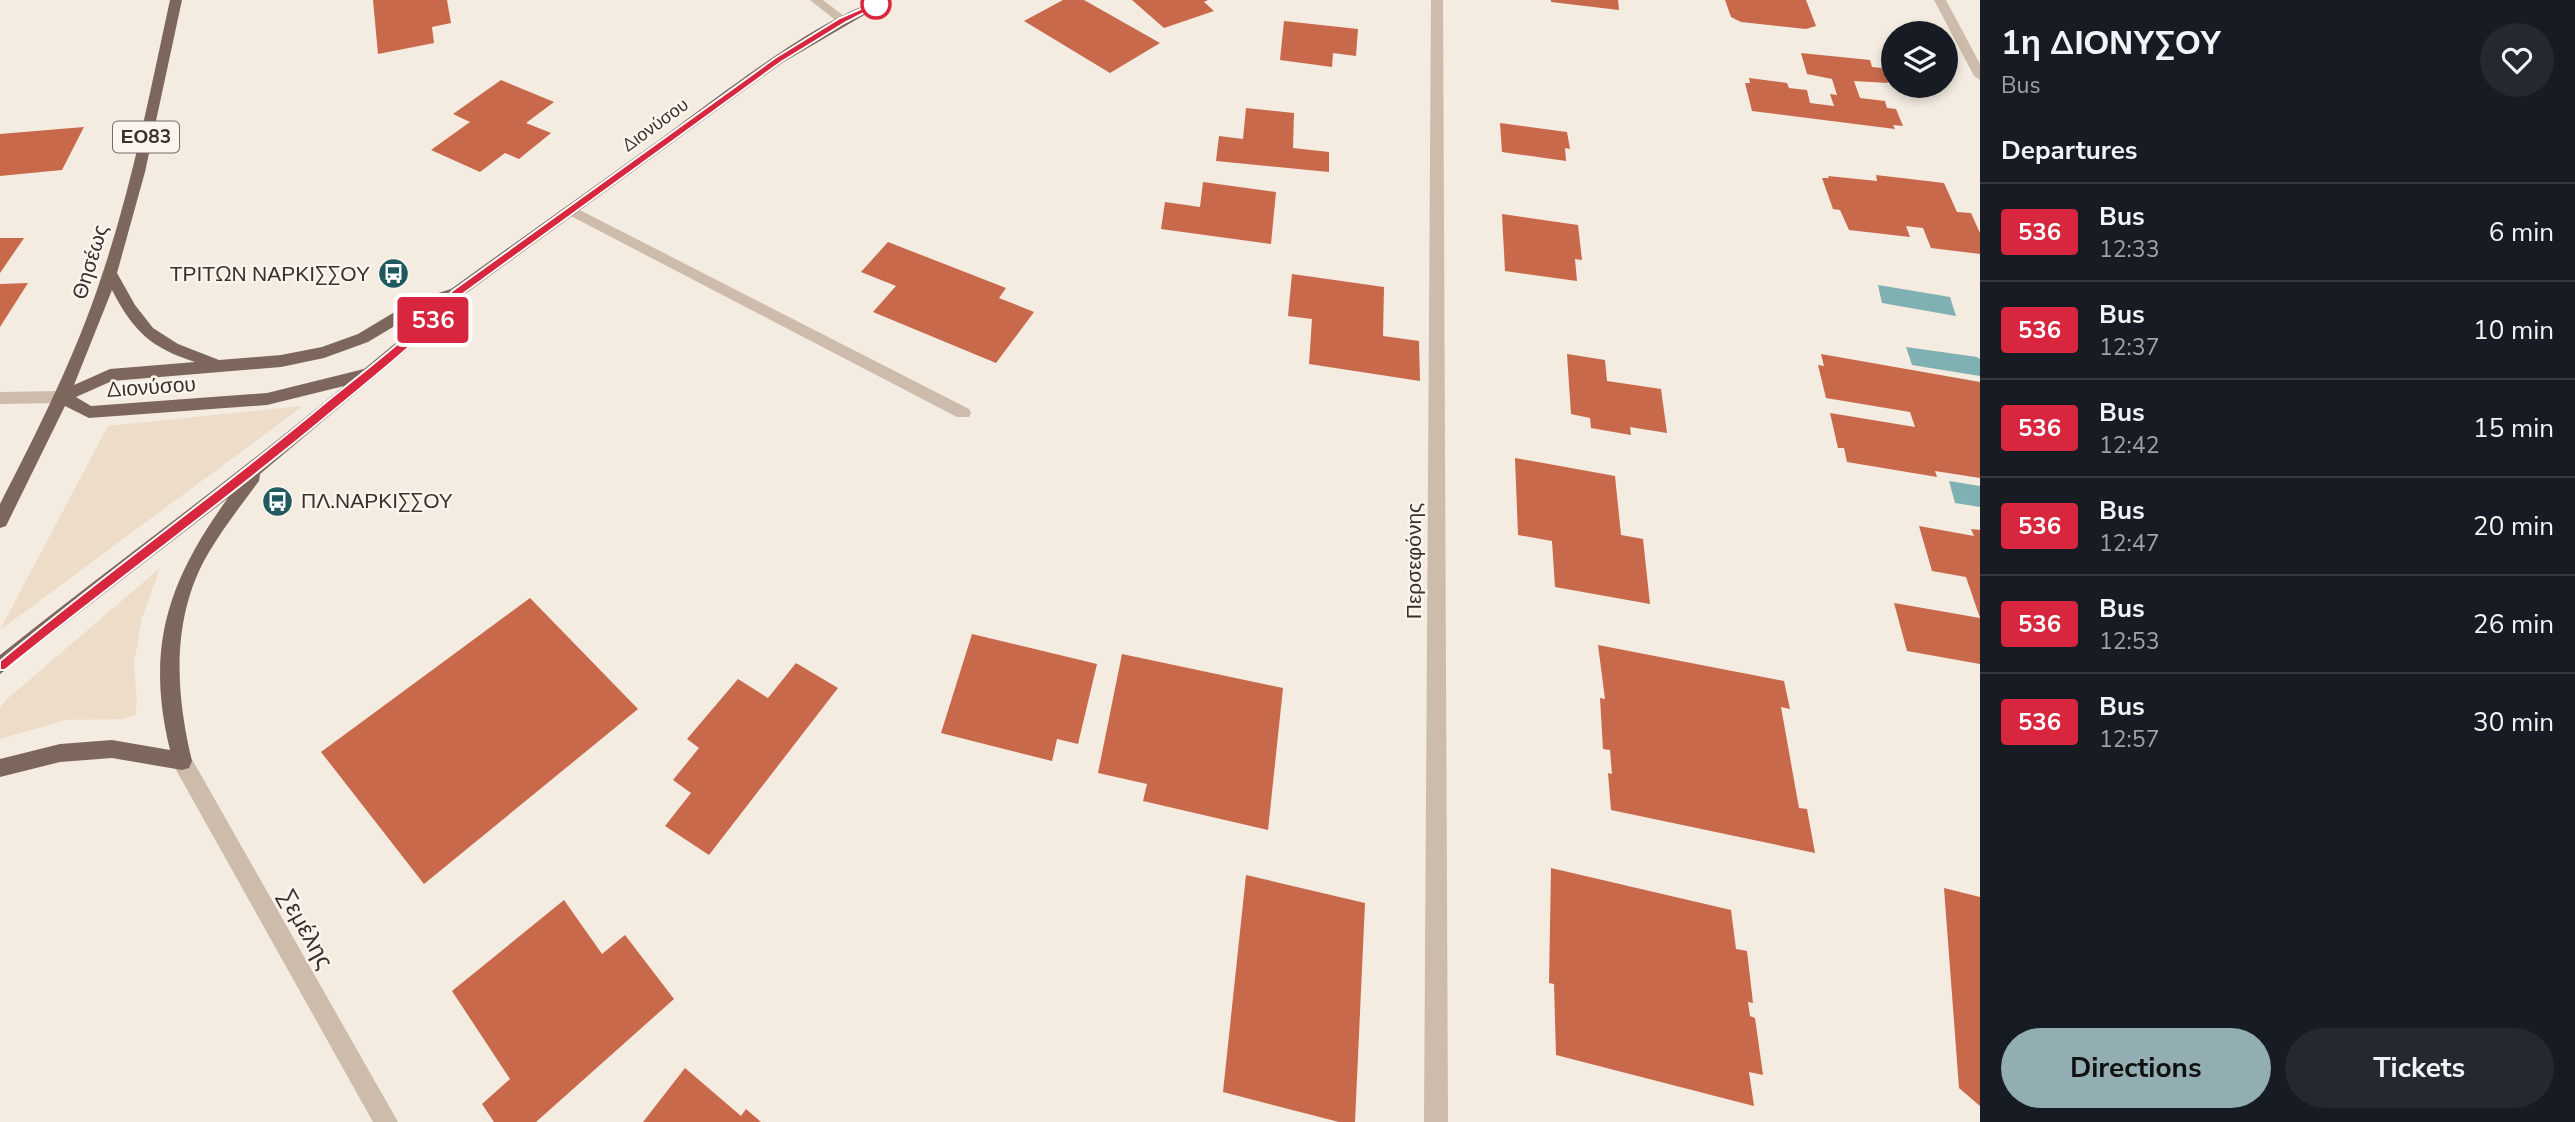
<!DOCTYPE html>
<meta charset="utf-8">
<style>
body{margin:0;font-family:"Nunito Sans",sans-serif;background:#242831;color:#f1f3f6;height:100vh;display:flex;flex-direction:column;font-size:26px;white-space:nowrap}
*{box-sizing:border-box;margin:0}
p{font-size:23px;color:#9ea1a6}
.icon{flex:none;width:38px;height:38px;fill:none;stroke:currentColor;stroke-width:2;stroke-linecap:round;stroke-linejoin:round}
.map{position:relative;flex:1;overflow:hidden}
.details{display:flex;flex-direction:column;background:#171b24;width:595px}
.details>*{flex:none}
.badge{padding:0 14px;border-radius:5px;font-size:24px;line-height:46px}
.tools{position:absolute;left:1881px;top:21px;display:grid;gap:14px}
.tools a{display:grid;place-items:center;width:77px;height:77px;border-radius:50%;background:#171b24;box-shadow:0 4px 10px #0003;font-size:35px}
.map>.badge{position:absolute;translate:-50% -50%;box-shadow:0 0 0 4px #fff}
h2{padding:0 21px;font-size:26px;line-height:63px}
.round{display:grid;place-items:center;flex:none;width:74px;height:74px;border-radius:37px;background:#242831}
.overview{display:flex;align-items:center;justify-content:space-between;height:119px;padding:0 21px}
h1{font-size:33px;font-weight:700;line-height:52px}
.primary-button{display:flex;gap:14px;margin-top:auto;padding:14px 21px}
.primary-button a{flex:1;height:80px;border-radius:42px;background:#92aeb2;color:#111;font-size:28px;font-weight:700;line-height:80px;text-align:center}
.primary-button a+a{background:#242831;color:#f1f3f6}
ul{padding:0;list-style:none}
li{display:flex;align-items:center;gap:21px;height:98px;padding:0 21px;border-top:2px solid #363941}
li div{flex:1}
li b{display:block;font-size:26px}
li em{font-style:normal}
li .badge{min-width:77px;font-weight:700;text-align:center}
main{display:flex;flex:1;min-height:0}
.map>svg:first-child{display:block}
.plaza{fill:#ecdcc8}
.water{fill:#7fb0b2}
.building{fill:#c8694b}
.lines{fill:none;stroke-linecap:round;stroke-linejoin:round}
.minor{fill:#cdbbac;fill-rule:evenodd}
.major{fill:#7d675c;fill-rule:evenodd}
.line{fill:#d7263d;stroke:#fff;stroke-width:2}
.stop-dot{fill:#fff;stroke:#d7263d;stroke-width:3.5}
.labels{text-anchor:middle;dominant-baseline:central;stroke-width:5;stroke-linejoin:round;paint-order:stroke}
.far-street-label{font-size:18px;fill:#3b302b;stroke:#fbf5ee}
.shield{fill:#fbf5ee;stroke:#756b66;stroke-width:2}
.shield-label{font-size:19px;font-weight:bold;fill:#3b302b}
.street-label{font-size:21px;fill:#3b302b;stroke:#fbf5ee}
.poi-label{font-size:21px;fill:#3b302b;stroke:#fbf5ee;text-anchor:end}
.near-street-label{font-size:24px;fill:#3b302b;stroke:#fbf5ee}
</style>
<main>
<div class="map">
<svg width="1980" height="1122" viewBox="0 0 1980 1122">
<rect width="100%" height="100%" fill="#f4ebe1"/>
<path class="plaza" d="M303,406L0,630L108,426Z
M160,568L142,618L134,663L137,702L135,715L123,719L65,720L0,739V708L6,700Z"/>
<path class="water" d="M1878,285L1950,297L1956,316L1882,303Z
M1906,347L1977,357L1980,359V376L1912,365Z
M1949,481L1980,486V507L1955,503Z"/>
<path class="building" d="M373,0H447L451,23L432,27L434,43L378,54Z
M1063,0H1084L1160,43L1110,73L1024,21Z
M1132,0H1208L1204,2L1214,11L1164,28Z
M1551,0H1618L1619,10L1551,2Z
M1725,0H1806L1816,26L1806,29L1741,22L1731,17Z
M1284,21L1358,29L1356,56L1333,53L1332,67L1280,60Z
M1801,53L1870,60L1872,67L1882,68L1888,83L1854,81L1860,98L1885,101L1887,108L1896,109L1903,126L1893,125L1895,129L1752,111L1745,83H1750L1749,78L1787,83L1789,88L1807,90L1810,103L1834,106L1830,94L1837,95L1832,79L1807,74Z
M501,80L554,102L526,123L551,133L519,159L505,153L480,172L431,150L470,122L453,114Z
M1246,108L1294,113L1293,148L1329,152V172L1216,161L1219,136L1243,139Z
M1500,123L1567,132L1570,149L1565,148L1566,161L1502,152Z
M84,127L62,170L0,176V134Z
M1876,175L1944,183L1957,212L1971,213L1980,233V254L1931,248L1923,228L1906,226L1910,237L1849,230L1840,210L1833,209L1822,178H1829L1828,176L1877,181Z
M1203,182L1276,192L1271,244L1161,229L1165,202L1200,207Z
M1502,214L1578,225L1582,260L1575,259L1577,281L1505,271Z
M0,238H24L0,273Z
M888,242L1006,288L999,298L1034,312L996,363L873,312L896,286L861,272Z
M1292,274L1384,287L1383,336L1419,341L1420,381L1309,364L1312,319L1288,316Z
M28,283L0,327V284Z
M1567,354L1605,360L1607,381L1661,389L1667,433L1630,427L1631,435L1591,428L1590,418L1571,414Z
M1821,354L1980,382V478L1935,471L1937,477L1847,462L1844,448H1838L1830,413L1915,427L1910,412L1826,398L1818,365L1824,366Z
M1515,458L1615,476L1621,535L1643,539L1650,604L1555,587L1552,541L1518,535Z
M1919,526L1974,536L1971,529L1980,530V618L1966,577L1932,571Z
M530,598L638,709L424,884L321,752Z
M1894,603L1980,618V664L1907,651Z
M972,634L1097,664L1078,744L1057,739L1052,761L941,733Z
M1598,645L1784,681L1790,709L1781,707L1799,808L1807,809L1815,853L1611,810L1608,773L1612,774L1610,750L1603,749L1600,698L1605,699Z
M1122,654L1283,688L1268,830L1143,801L1147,784L1098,773Z
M796,663L838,688L709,855L665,826L691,793L673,780L699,748L687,739L738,679L768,698Z
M1551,868L1731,910L1736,949L1747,951L1753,1003L1748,1002L1750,1016L1755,1018L1763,1075L1749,1072L1754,1106L1556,1055L1554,984L1549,983Z
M1246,875L1365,903L1355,1122H1339L1223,1092Z
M1944,888L1980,897V1106L1959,1088Z
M564,900L602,954L625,935L674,999L536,1122H494L482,1104L510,1079L452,991Z
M685,1068L741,1116L746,1109L761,1122H643Z"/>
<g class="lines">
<path class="minor" d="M810,0H823L849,20L839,23Z
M1431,0H1443L1448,1122H1424Z
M1934,0H1946L1980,64V80L1974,76Z
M570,205L969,409L971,413L969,417H957L565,213L563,210Z
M62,391L70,397L62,403L0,404V392Z
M182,752L189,754L398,1122H373L175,768L172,761L175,754Z"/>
<path class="major" d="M170,0H182L145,172L117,273L135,305L153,328L178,344L219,360L281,355L322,347L358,334L413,301L451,289C520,239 590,190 659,140C705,107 839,0 890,0L782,63L461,297L437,325L260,474L259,481C242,504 224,527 209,552C171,616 175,691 192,761L189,768L182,770L112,758L60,762L0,777V759L60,744L112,740L170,750C145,647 168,581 228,498L0,674V655C114,564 232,479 344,386L267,405L89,418L65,406L6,526L0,528V504C38,430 76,355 102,275C132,186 150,92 170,0ZM112,290C133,331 151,348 195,362L110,369L74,385ZM438,304L427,317L364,369L267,393L91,406L76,397L112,381L281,367L324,358L368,342L423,309Z"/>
</g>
<path class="line" d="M881,0H889L846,22L781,62L460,296C423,339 377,374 334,410C227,500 114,582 5,670H0V661C104,574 218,493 325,403C369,367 415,333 452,291L775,58L840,18Z"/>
<defs>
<symbol id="bus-disc" viewBox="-11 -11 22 22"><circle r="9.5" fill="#1f5a5e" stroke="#fbf5ee"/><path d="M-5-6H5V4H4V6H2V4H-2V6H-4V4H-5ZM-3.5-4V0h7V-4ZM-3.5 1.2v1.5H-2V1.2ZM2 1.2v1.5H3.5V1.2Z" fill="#fff"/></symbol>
</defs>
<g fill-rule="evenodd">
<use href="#bus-disc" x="376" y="256" width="35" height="35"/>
<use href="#bus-disc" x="260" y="484" width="35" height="35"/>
</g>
<circle class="stop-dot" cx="876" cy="4" r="14"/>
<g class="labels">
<g class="far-street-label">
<text transform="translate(655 125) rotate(-36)">Διονύσου</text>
</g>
<rect class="shield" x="113" y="121.5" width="66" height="31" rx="5"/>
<g class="shield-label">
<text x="146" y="137">ΕΟ83</text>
</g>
<g class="street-label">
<text transform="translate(90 262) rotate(-73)">Θησέως</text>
<text transform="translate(151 387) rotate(-4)">Διονύσου</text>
<text transform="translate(1414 561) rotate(-90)">Περσεφόνης</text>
</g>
<g class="poi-label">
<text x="370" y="274">ΤΡΙΤΩΝ ΝΑΡΚΙΣΣΟΥ</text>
<text x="301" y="501" text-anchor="start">ΠΛ.ΝΑΡΚΙΣΣΟΥ</text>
</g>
<g class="near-street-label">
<text transform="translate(306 929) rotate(61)">Σεμέλης</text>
</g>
</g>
</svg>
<div class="tools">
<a><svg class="icon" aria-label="layers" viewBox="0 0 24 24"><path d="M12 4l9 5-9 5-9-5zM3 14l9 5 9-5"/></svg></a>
</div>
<b class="badge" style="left:433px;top:320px;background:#d7263d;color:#fff">536</b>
</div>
<section class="details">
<div class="overview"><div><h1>1η ΔΙΟΝΥΣΟΥ</h1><p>Bus</p></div><a class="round"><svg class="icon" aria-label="heart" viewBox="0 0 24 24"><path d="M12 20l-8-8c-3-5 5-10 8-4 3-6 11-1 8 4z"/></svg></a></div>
<h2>Departures</h2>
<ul>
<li><span class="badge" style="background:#d7263d;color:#fff">536</span><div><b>Bus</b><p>12:33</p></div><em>6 min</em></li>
<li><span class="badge" style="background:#d7263d;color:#fff">536</span><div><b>Bus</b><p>12:37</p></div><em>10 min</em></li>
<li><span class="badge" style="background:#d7263d;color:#fff">536</span><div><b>Bus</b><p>12:42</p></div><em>15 min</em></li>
<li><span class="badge" style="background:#d7263d;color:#fff">536</span><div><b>Bus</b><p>12:47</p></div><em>20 min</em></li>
<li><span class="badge" style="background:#d7263d;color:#fff">536</span><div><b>Bus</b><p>12:53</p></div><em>26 min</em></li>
<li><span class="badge" style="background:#d7263d;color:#fff">536</span><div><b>Bus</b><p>12:57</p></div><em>30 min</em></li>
</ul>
<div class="primary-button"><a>Directions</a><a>Tickets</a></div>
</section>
</main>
